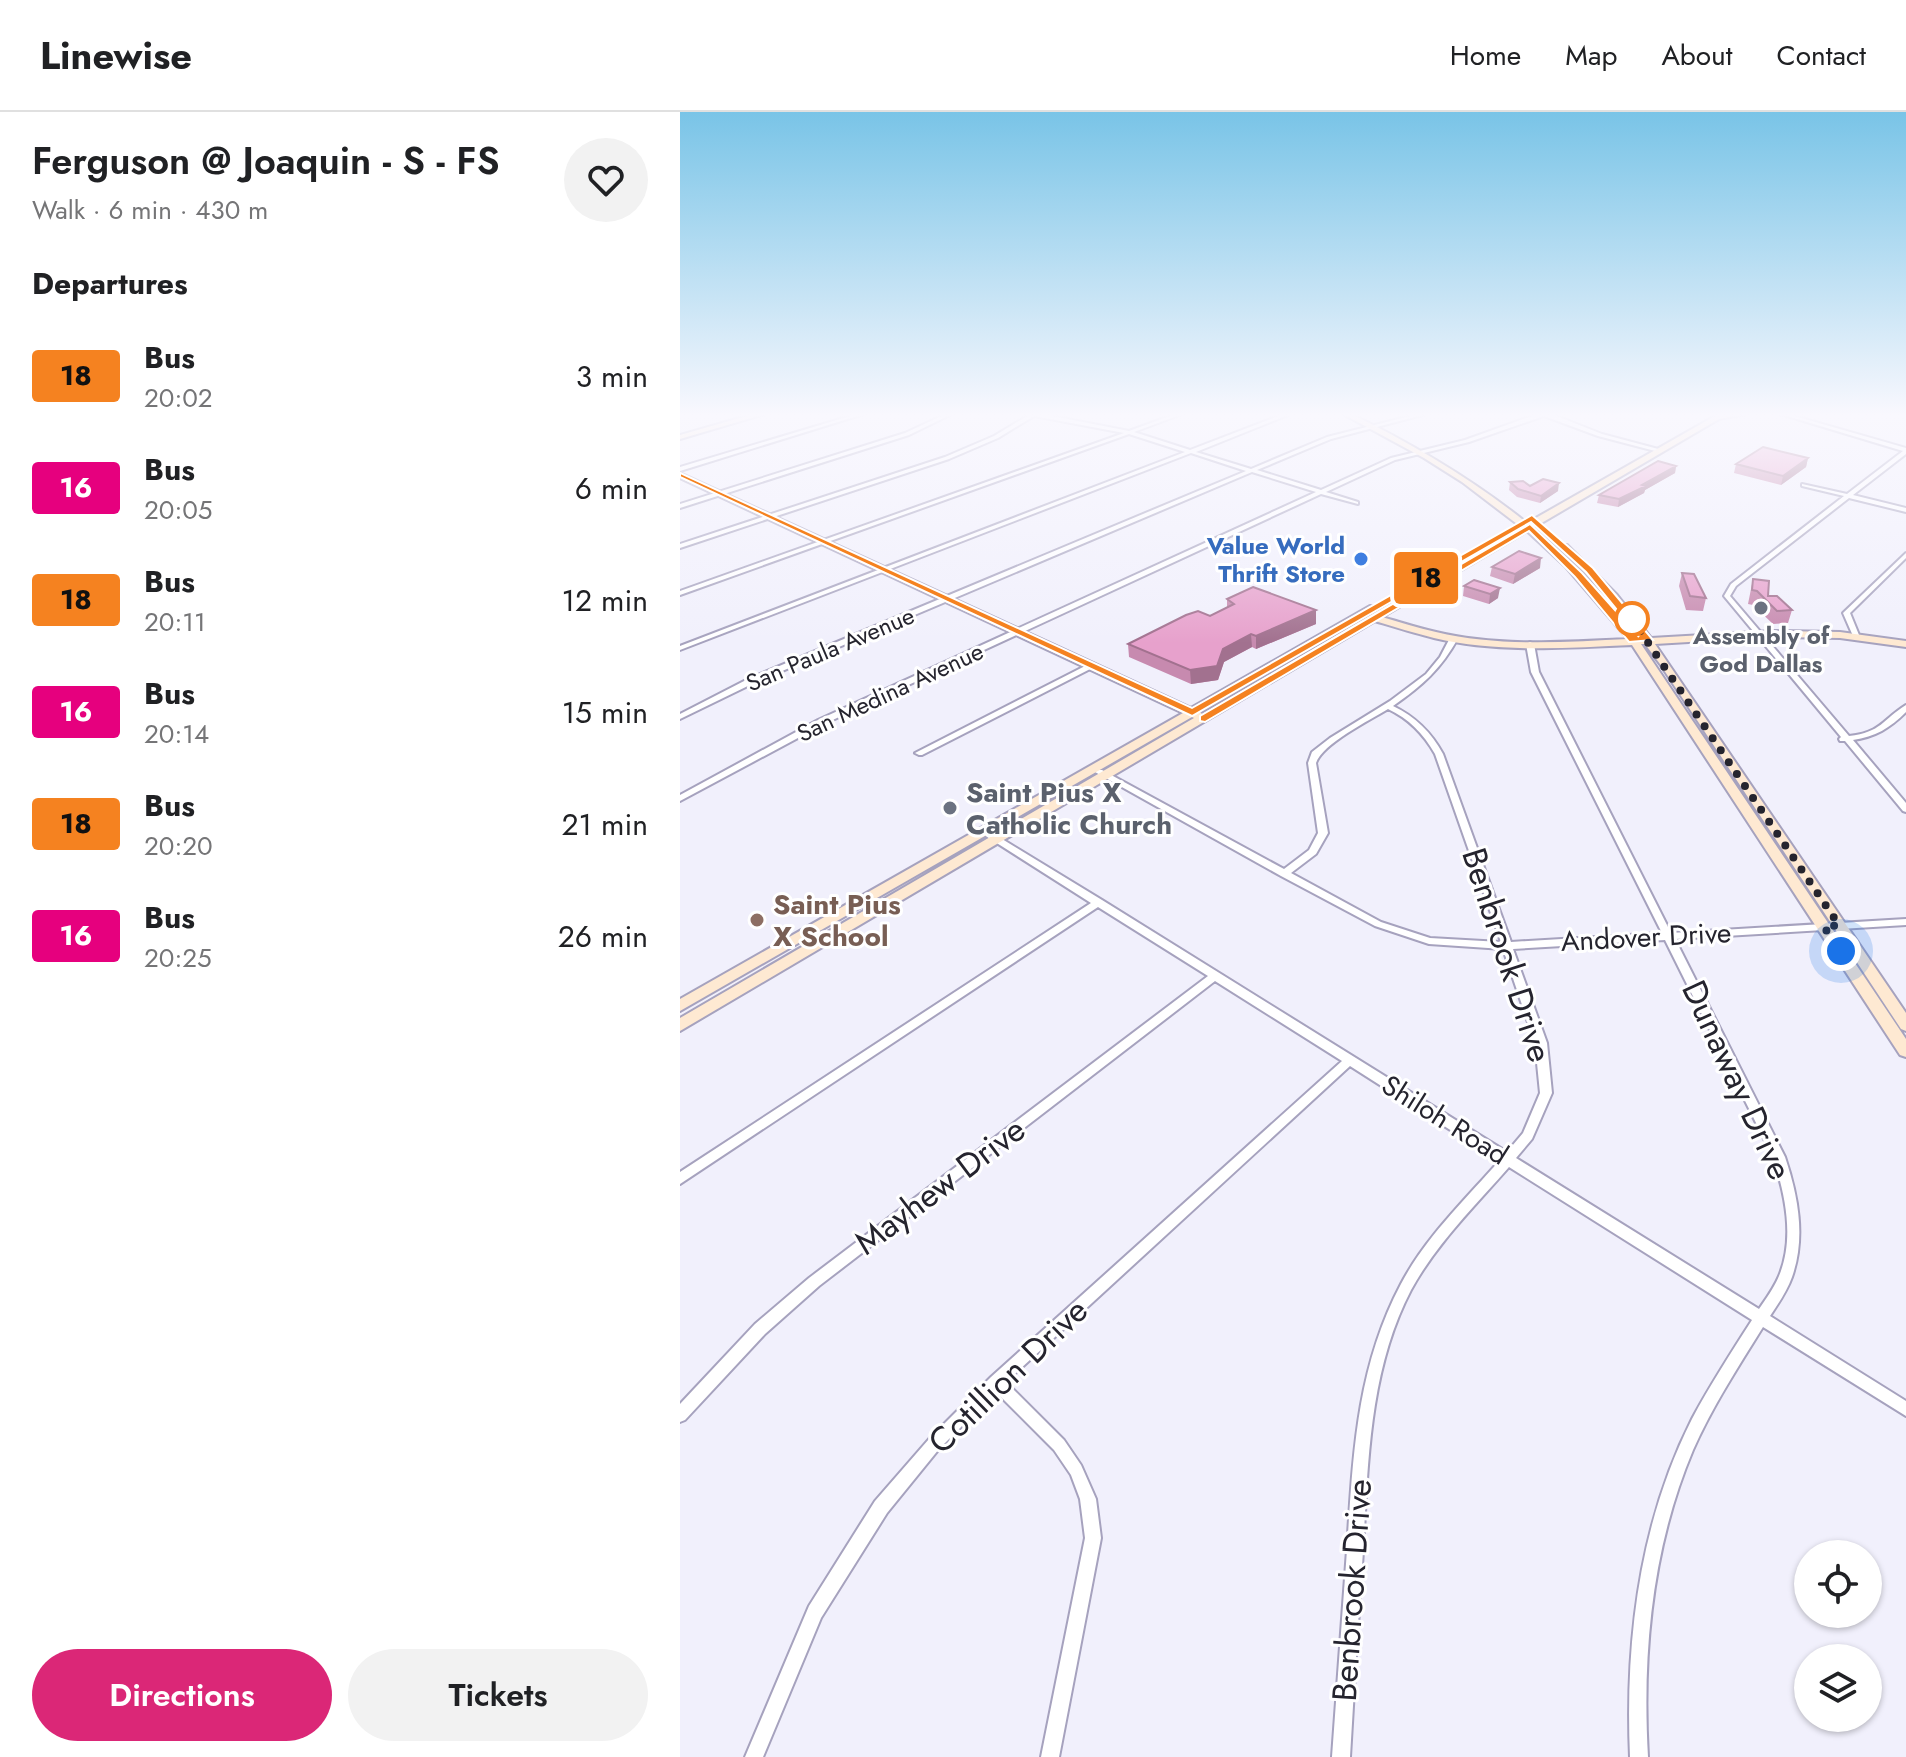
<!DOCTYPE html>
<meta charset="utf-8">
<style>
body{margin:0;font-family:Jost,sans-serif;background:#f2f2f2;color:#202124;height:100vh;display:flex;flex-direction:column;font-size:30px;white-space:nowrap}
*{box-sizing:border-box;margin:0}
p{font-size:26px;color:#757577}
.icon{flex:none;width:44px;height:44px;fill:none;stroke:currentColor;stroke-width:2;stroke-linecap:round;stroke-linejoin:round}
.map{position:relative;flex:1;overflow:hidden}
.panel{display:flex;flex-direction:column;background:#fff;width:680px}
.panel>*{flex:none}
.badge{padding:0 16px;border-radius:6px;font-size:28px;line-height:52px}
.controls{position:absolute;left:1114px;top:1428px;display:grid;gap:16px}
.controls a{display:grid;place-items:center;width:88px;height:88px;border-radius:50%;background:#fff;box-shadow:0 2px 6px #0004;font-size:40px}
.you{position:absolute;width:40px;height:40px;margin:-20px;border:6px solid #fff;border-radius:50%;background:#1a73e8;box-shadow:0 0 0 12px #1a73e833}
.map>.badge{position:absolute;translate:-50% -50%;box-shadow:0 0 0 4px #fff}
h2{padding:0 32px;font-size:30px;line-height:72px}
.round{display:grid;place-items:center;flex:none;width:84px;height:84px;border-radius:42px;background:#f2f2f2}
.head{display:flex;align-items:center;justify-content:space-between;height:136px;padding:0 32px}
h1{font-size:38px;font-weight:600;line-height:60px}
.primary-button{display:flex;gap:16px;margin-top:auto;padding:16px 32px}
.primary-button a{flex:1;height:92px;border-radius:48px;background:#db2777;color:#fff;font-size:32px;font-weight:600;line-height:92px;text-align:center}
.primary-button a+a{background:#f2f2f2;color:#202124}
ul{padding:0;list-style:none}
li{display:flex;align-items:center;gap:24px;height:112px;padding:0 32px}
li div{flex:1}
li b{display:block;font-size:30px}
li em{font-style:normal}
li .badge{min-width:88px;font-weight:700;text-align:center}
header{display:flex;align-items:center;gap:48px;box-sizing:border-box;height:112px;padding:0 40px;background:#fff;border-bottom:2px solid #e0e0e0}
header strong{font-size:38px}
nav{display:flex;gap:44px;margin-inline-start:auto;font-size:28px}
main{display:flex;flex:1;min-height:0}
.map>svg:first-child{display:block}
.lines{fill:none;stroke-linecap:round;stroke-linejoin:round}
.street-casing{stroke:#a6a2be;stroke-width:4}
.secondary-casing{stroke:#a6a2be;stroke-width:4}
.street{fill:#fff;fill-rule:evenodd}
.secondary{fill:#fee9d2;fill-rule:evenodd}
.wall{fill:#c78aaf}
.shaded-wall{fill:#a2718f}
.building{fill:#e7a1cc;stroke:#a2718f;stroke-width:2}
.line{fill:#f58220;stroke:#fff;stroke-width:2}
.walk{stroke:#25242e;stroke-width:8;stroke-dasharray:0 14.4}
.shop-dot{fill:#3f7fe0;stroke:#fff;stroke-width:3}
.worship-dot{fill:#6b7280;stroke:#fff;stroke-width:3}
.stop-dot{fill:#fff;stroke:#f58220;stroke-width:4}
.education-dot{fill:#8d6e63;stroke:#fff;stroke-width:3}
.labels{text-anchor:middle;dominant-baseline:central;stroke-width:6;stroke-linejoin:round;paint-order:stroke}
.far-shop-label{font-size:24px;font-weight:bold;fill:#366cbe;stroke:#fff;text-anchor:end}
.far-worship-label{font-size:24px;font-weight:bold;fill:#5b616d;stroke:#fff}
.far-street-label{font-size:24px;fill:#25242e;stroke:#fff}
.worship-label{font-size:28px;font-weight:bold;fill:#5b616d;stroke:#fff;text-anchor:start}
.education-label{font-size:28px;font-weight:bold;fill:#785e54;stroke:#fff;text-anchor:start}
.street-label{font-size:28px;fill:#25242e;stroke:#fff}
.near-street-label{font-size:34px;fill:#25242e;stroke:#fff}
</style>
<header>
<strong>Linewise</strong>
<nav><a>Home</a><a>Map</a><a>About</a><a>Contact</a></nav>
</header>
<main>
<section class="panel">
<div class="head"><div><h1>Ferguson @ Joaquin - S - FS</h1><p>Walk · 6 min · 430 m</p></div><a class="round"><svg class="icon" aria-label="heart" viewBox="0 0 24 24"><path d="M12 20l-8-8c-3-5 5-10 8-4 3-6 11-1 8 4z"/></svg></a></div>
<h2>Departures</h2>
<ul>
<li><span class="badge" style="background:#f58220;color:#111">18</span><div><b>Bus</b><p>20:02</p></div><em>3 min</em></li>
<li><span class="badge" style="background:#e6007e;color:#fff">16</span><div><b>Bus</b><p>20:05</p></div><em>6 min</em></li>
<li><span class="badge" style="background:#f58220;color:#111">18</span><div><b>Bus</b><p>20:11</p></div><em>12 min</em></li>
<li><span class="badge" style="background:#e6007e;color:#fff">16</span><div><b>Bus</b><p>20:14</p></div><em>15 min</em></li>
<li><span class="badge" style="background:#f58220;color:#111">18</span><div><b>Bus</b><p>20:20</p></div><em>21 min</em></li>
<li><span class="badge" style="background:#e6007e;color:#fff">16</span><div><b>Bus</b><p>20:25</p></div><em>26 min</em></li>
</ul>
<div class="primary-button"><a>Directions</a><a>Tickets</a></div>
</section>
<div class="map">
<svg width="1226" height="1645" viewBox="0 0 1226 1645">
<rect width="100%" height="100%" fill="#f1f0fc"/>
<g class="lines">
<defs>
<path id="street" d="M180,301H187L0,359V355Z
M268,301H274L229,323L0,396V392L225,321Z
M346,301H357L449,319L498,301H505L454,320L510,338L606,301H613L516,340L571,357L647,325L742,301H750L651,327L577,358L641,378L711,346L785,328L860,301H869L922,322L982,338L979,340L918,324L864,304L789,330L715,348L646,380L678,390V392L641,382L144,612L0,689V683L138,608L636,380L572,360L74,571L0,607V602L68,567L566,359L511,341L0,538V534L505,340L449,322L0,483V479L444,321L354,304L318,326L269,347L0,436V432L265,345L314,324L349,303Z
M1031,301H1038L1044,304L1042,305Z
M1097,301H1104L1226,336V342L1173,383L1226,396V400L1169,386L1056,474L1050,484L1169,624C1202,620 1202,608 1226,593V600C1210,616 1195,625 1173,628L1226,691V700L1223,699L1165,629H1160L1159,627L1161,625L1044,484L1051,472L1164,384L1122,374V372L1167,382L1223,339Z
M1226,441V446L1170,501L1179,523L1173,524L1163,501Z
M771,524L778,526C761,557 742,574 713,594C736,605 751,620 763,642L831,830L982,821L851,560L846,532L850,530L854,532L859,560L991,821L1226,807V813L995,827L1105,1045C1118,1084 1126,1125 1112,1165C1107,1179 1098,1192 1090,1204L1226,1289V1304L1083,1215C1058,1255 1032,1295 1013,1338C972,1435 962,1540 968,1645H950C945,1529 959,1412 1012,1307C1030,1273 1051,1241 1072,1208L829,1055C795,1094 756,1132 731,1178C689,1258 688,1351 683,1439C678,1508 674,1576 670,1645H652C657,1576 662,1507 667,1438C673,1345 676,1257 721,1172C745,1126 785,1088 819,1049L670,954L326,1270L384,1328L401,1353L416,1387L421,1426L379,1645H361L405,1426L400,1387L391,1363L374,1338L316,1280L259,1337L207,1401L141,1506L83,1645H65L129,1494L195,1389L249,1327L311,1265L662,949L535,869L139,1174L85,1222L5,1308L0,1310V1292L75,1212L129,1166L528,864L418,795L0,1072V1060L411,791L301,721L300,719L304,716L422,788L827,1040L843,1021L860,981L855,931L823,837L749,832L695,814L601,764L415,660L416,658H422L604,757L629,738L638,721L628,651L632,640L650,626L710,589L746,562L760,545ZM708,597C729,607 743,621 755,642L821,830L750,826L701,810L611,761L636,742L648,721L636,651C642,632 690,608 708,597ZM985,828L1093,1045C1105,1082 1115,1126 1099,1164C1094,1176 1086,1187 1079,1197L836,1046L852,1027L872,981L867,931L833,837Z
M409,552H412L416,554L242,643H239L235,641Z"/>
<path id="secondary" d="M77,301H88L0,327V323Z
M661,301H669C733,332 792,367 847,411L1035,304L1072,301L1039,307L853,416C891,447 930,486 957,527H961L931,487L881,437V433H887L937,483L971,526L1093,519L1160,520L1226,529V535L1160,526L1093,525L975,532L1226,901V919L1221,917L980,552L965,532H961L1226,927V945L1220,943L952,533C887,536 818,541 754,526C734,521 715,515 695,509L0,919V906L514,606L512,605L0,899V887L503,601L0,366V361L511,596L690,494L698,496L520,600L522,602L841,415L782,370L744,346ZM847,419L885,454L948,527C885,530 818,535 756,520C738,516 720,510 702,505Z"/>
</defs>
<use href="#street" class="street-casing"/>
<use href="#secondary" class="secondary-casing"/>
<use href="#street" class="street"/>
<use href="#secondary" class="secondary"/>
</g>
<path class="wall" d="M1128,346L1126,355L1101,373L1054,361L1056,352Z
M996,354L995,361L965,378L964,381L938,395L917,391L919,383Z
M830,370L850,374L878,379L860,391L837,385L829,378Z
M812,455L860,456L833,472L810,464Z
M1002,461L1026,486L1023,499L1006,498L999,474Z
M1073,467L1088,484L1112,498L1108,511L1093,512L1073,493L1068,492Z
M794,468L818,486L809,492L783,484L784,474Z
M547,487L636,512L576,537L572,535L544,550L538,568L511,572L449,545L448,532L530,504L547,495Z"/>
<path class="shaded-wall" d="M1128,346L1126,355L1101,373L1103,364Z
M996,354L995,361L965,378L964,381L938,395L939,387Z
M879,371L878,379L860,391L861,384Z
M861,446L860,456L833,472L835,462Z
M820,476L818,486L809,492L810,482Z
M636,498V512L576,537V524Z
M571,522L572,535L544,550L538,568L511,572L510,558L543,537Z"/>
<path class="building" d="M1083,335L1128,346L1103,364L1056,352Z
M978,349L996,354L962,373L966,374L939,387L919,383Z
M863,367L879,371L861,384L838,377L830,370L843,369L850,374Z
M839,439L861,446L835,462L812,455Z
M1002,461L1014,462L1026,486L1010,484Z
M1073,467L1089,469L1088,484H1097L1112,498L1097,499L1077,479L1072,478Z
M794,468L820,476L810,482L784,474Z
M573,475L636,498L576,524L571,522L543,537L537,554L510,558L448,532L506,503L518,499L530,504L554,492L547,487Z"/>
<linearGradient id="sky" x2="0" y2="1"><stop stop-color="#79c4e7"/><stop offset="0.57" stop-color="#f9f8fe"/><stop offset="1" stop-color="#f9f8fe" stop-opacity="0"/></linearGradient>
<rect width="1226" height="531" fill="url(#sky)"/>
<path class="line" d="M0,361L512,596L852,403L913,456L973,528L949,530L895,465L849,419L525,610L520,609V604L850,412L902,461L959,525L906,460L851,410L512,604L0,365Z"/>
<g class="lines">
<path class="walk" d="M952,507L1159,813L1144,815L1161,839"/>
</g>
<circle class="shop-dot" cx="681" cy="447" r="8"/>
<g class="worship-dot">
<circle cx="1081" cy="496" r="8"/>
<circle cx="270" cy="696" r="8"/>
</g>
<circle class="stop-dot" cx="952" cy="507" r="16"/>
<circle class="education-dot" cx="77" cy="808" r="8"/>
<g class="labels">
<g class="far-shop-label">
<text x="665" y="433">Value World<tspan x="665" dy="28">Thrift Store</tspan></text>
</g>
<g class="far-worship-label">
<text x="1081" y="523">Assembly of<tspan x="1081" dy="28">God Dallas</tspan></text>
</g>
<g class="far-street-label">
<text transform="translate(150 537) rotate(-23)">San Paula Avenue</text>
<text transform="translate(210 580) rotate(-25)">San Medina Avenue</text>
</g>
<g class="worship-label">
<text x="286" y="680">Saint Pius X<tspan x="286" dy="32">Catholic Church</tspan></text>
</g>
<g class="education-label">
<text x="93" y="792">Saint Pius<tspan x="93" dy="32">X School</tspan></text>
</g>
<g class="street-label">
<text transform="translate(966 825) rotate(-3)">Andover Drive</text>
<text transform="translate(765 1008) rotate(32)">Shiloh Road</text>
</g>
<g class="near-street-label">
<text transform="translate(827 843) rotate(72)">Benbrook Drive</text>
<text transform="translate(1057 968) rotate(65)">Dunaway Drive</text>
<text transform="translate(260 1074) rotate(-37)">Mayhew Drive</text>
<text transform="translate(328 1264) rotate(-44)">Cotillion Drive</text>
<text transform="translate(672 1478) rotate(-86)">Benbrook Drive</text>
</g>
</g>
</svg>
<div class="controls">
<a><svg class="icon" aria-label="locate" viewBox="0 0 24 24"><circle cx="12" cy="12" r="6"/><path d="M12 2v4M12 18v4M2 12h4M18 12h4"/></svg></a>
<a><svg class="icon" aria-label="layers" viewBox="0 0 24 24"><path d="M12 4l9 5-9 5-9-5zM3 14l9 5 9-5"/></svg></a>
</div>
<div class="you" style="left:1161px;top:839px"></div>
<b class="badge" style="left:746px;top:466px;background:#f58220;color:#111">18</b>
</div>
</main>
